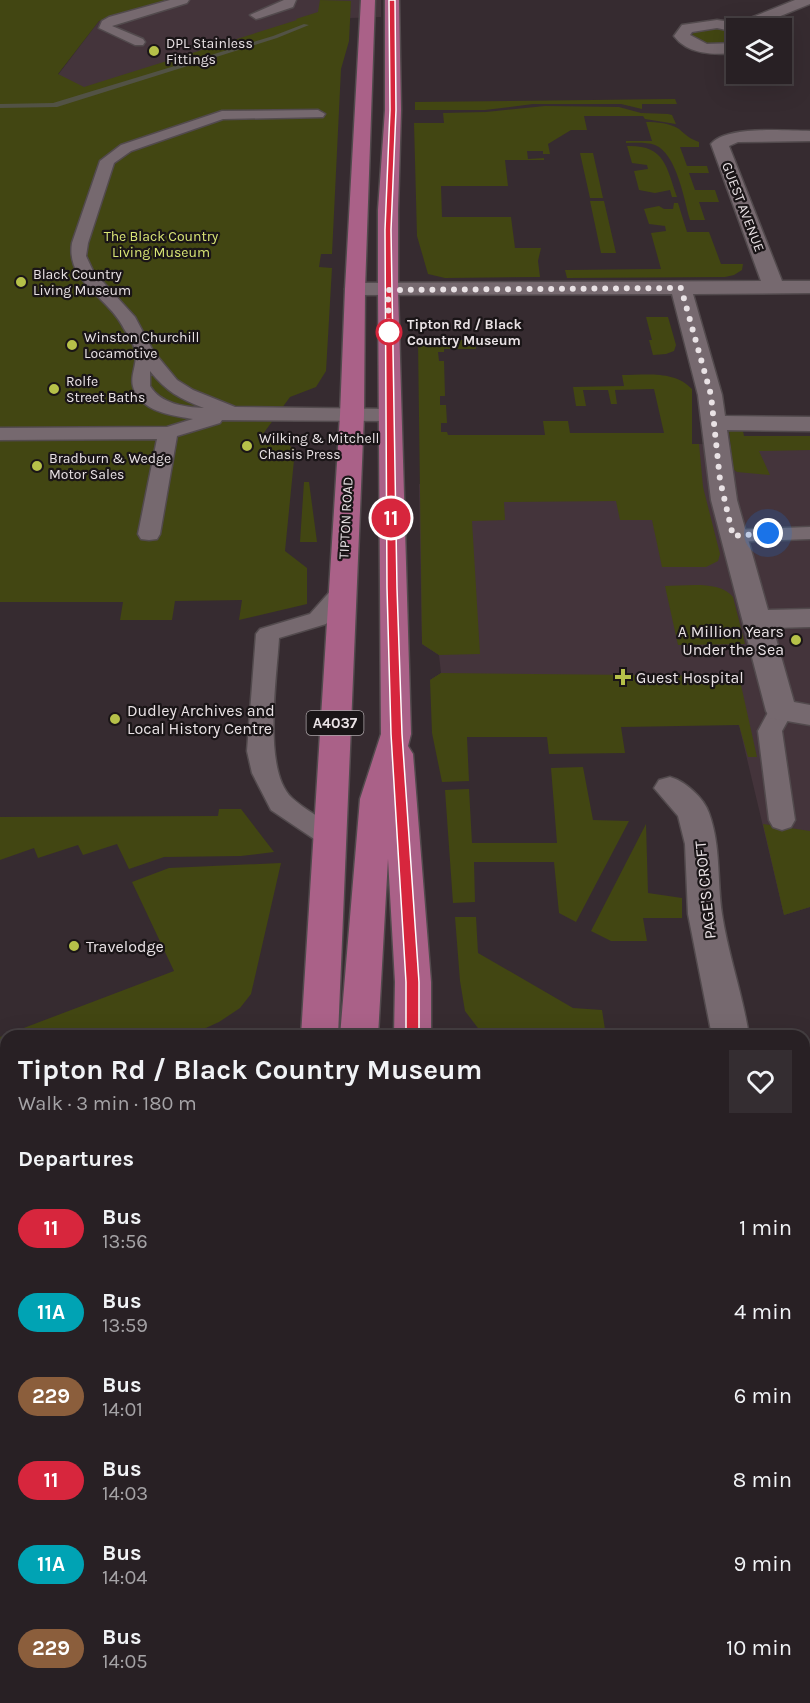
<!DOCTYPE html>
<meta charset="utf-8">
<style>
body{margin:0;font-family:Karla,sans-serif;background:#342d31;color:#f1f3f6;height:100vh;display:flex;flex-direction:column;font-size:22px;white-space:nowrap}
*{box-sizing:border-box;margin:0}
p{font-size:20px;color:#a5a3a6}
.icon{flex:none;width:33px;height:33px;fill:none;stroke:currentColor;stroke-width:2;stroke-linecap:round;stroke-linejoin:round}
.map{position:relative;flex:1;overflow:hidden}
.drawer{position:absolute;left:0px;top:1030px;width:810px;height:674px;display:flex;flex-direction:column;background:#282024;border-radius:18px 18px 0 0;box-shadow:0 6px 24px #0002,0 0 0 2px #443e41}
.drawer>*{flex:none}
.badge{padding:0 12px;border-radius:20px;font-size:21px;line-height:39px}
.buttons{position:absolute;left:726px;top:18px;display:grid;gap:12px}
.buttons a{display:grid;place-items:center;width:66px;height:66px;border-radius:0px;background:#282024;box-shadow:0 6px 24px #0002,0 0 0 2px #443e41;font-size:30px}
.you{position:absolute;width:30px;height:30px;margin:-15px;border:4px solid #fff;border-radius:50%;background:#1a73e8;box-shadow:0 0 0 9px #1a73e833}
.map>.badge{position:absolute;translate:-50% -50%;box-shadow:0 0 0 3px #fff}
h2{padding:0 18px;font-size:22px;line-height:54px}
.round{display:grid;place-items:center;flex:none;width:63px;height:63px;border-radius:0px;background:#342d31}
.summary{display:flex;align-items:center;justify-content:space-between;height:102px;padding:0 18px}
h1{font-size:28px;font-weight:700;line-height:45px}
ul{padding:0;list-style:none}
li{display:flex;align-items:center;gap:18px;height:84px;padding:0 18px}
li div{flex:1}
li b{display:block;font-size:22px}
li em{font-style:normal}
li .badge{min-width:66px;font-weight:700;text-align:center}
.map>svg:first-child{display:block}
.built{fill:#44343b}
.green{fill:#424612}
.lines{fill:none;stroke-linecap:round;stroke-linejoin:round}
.stream{fill:#525245;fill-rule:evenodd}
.service-casing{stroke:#524a4d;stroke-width:3}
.minor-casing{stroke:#524a4d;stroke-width:3}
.primary-casing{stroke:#524a4d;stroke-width:3}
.service{fill:#76696f;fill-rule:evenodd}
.minor{fill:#76696f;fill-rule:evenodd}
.primary{fill:#aa6188;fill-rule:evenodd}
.line{fill:#d7263d;stroke:#fff;stroke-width:1.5}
.walk{stroke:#e9e2e5;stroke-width:6;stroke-dasharray:0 10.8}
.poi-dot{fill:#b6c149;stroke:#1a1517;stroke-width:2}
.stop-dot{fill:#fff;stroke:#d7263d;stroke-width:3}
.labels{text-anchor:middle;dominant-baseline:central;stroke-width:4.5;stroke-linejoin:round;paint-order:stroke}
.far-poi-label{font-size:14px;fill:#e9e2e5;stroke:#1a1517;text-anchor:start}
.far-street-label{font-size:14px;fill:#e9e2e5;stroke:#1a1517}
.far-park-label{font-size:14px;fill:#d9e575;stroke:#1a1517}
.far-stop-label{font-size:14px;font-weight:bold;fill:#e9e2e5;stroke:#1a1517;text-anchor:start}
.shield{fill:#1a1517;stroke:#aba4a7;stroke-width:1.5}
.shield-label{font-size:15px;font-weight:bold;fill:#e9e2e5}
.poi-label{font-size:16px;fill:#e9e2e5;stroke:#1a1517;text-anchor:start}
.street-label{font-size:16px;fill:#e9e2e5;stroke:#1a1517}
</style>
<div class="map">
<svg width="810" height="1703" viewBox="0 0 810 1703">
<rect width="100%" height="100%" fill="#362b30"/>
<path class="built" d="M115,0H381V17L350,18L0,111L63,77L58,75Z
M692,444L810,445V907L784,915L739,725H698L430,680L441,673L439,655L422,644L419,484Z
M6,1223V1698H298V1703H0V1226Z"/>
<path class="green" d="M0,0H174L99,21L58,74L84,87L297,20L296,19L318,12L320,0L351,1L349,41L341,69L332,254H321L319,267L332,268L326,371L316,387L290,397L263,434L282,439L295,450L285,551L307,568V604L239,620L242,600L175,601L172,620H120L123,602H0Z
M717,28L736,31V44H706L691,36L696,30Z
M675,99L677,104H642V109L621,104H533L485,110H415V102Z
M545,106L619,107L641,113L668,114L672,115L676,124L645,119L643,116H584L587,130H571L548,144L550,154H543V151H527L528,159L544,158V160H505L508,186H441L442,217H511L515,248H541L538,261L540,277L445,278L428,274L417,236L414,123H444L443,113L486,112Z
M646,122C657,122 670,123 679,129C686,135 690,139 699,142V147H680L687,166H707L709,173H689L695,190H715L719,202H699L705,220H690C684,200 677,154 655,145C646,142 635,143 626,143V141H652Z
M627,146C665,145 666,166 677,197H672L670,190L655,193L639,190L634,171L648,169L647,165L632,163Z
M580,153H593L603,198H590Z
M590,201H604L616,253H601Z
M674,203H678L687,232H709L721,264H743L742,270L734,275L725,277L567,278L565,270L661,269L651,233L666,231L665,226L649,224L644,209L659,206L664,209H673Z
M646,317H668L676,345L674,351L666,354L653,355L649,340H652Z
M418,340H475L476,349H444V352H438L439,361H444L445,396H440V405H446L447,423H441V432H447L448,435H545L543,421H568L570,433H664L654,389L615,390L617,404H611L608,390H583L586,406H576L573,387L624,386L622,375C645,375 675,370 692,389V444H699L703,487L720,554L718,561L706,567H662L652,520H620L616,501L504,502L505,520L472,521L480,654L439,655L422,644Z
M729,431H743L744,436H810V450L759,451L770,475L737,472L733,469Z
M304,482H309L317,542H300Z
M665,586C685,586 720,580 733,597L745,644L678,645Z
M441,673L739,676L757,757H748L739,725L621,727L625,753L549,754L547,737H467L469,781L442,782L432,733L430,680Z
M583,767L593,820L629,821L576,922L559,913L554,862H474L475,902L453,903L445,790L469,789L472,843H557L551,768Z
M219,809H241L274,852L241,856L164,857L129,869L117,844L83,855L78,845L38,858L34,848L0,860V817L218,816Z
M646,824L648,893L682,898V918H643L647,941H611L591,931Z
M763,824L810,831V907L784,915Z
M281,863L251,994L240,1008L219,1022L188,1036H6V1110L0,1113V1037L174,971L132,882L169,868Z
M455,917H476L478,953L573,1008L602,1010L606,1036H484L465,1011L460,981Z
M6,1274V1698H207V1703H88V1700L0,1702V1277Z"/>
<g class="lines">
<path class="stream" d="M304,24L309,25L277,38L57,107L0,108V104L53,103L273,36Z"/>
<defs>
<path id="service" d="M170,0H189L187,3L112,26L143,39L145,42L143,45H135L99,28L102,21L109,17Z
M284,0H296L293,7L260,18L256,19L250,15Z
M318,110L325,114L323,117L223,119L131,151L114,163L88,243L86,256L93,271L135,317L153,351L177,380L193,390L235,407L389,409L396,411L399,415L396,419L389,421L222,420L220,423L177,436L160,534L157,539L149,540L141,539L138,534L157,439L0,440V428L167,427L193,419C175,416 151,413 139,398C126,381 136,372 136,354C136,346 126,333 122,325C106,296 66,281 72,243L100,161L121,145L222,111ZM150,371C167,392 179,398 204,408C184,407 161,404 150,386Z
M810,527V539L733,542L725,541L722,536L725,531L733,530Z
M342,585L350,587L353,592L326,624L279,638C277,676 262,771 292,798C305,810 323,819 338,829L342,836L338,843L329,846L320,843L271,810L252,773L247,751L256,634L260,629L310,614L334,587Z
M781,703L790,705L793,711L782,731L795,820L791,827L782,830L773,827L769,820L758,731L772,705Z"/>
<path id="minor" d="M795,0H810V4L751,28H736V32L717,28L692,32L690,35L707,44L736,43V53C715,55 688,55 674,36L682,25L717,20L738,23Z
M810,131V141L738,142L729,146L782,281H810V293L693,294L722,395L725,416L810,417V431L727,430L737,500L768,610L810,609V627L773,628L794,702L810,705V725L770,718L766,711L711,500L698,395L672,294L355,295L348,293L345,289L348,285L355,283L761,281L711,144C726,125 787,131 810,131Z
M670,777C685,781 704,798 709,813C721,846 717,880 722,914C728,955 743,995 749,1036H712L688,914L685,844L678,816L654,788L659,780Z
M804,1040L810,1041V1073L804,1072Z
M4,1142L6,1143V1185L0,1183V1143Z
M6,1204V1243L0,1245V1206Z
M804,1256L810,1258V1304L804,1301Z
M677,1698H731L733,1703H679Z"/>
<path id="primary" d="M361,0H375L365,289L364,415L338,1036H301L340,415L345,289Z
M385,0H399L401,110L398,210V290L411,734L408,746L413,754L431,982V1036H394L395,982L388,859L378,1036H340L360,799L381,734L378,290V210L385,110Z
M272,1698H324V1703H272Z
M381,1698H433L432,1703H380Z"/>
</defs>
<use href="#service" class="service-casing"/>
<use href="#minor" class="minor-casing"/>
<use href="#primary" class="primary-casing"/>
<use href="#service" class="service"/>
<use href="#minor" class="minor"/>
<use href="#primary" class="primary"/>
</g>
<path class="line" d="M389,0H395L396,110L391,230L397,588L402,734L419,982V1036L413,1042L406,1036V982L391,734L387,588L385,230L390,110Z"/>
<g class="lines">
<path class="walk" d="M389,332L388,290L681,288L711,395L720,480L733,536L768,533"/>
</g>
<g class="poi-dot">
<circle cx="154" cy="51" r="6"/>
<circle cx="21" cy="282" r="6"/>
<circle cx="72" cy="345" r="6"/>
<circle cx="54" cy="389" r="6"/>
<circle cx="247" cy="446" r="6"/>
<circle cx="37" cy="466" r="6"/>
<circle cx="796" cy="640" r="6"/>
<path d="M620 668h6v6h6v6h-6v6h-6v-6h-6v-6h6z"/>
<circle cx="115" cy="719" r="6"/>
<circle cx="74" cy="946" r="6"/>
</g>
<circle class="stop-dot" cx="389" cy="332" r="12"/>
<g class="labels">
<g class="far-poi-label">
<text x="166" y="43">DPL Stainless<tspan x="166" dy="16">Fittings</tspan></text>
<text x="33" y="274">Black Country<tspan x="33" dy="16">Living Museum</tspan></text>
<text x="84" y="337">Winston Churchill<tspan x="84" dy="16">Locamotive</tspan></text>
<text x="66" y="381">Rolfe<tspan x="66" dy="16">Street Baths</tspan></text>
<text x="259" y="438">Wilking &amp; Mitchell<tspan x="259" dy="16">Chasis Press</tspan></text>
<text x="49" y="458">Bradburn &amp; Wedge<tspan x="49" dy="16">Motor Sales</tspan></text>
</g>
<g class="far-street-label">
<text transform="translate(743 207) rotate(69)">GUEST AVENUE</text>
<text transform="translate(346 518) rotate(-87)">TIPTON ROAD</text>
</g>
<g class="far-park-label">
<text x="161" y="236">The Black Country<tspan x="161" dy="16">Living Museum</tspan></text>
</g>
<g class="far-stop-label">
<text x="407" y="324">Tipton Rd / Black<tspan x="407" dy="16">Country Museum</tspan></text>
</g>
<rect class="shield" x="306.5" y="711" width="57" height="24" rx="4.5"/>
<g class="shield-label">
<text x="335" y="723">A4037</text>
</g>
<g class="poi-label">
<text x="784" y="631" text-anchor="end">A Million Years<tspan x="784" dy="18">Under the Sea</tspan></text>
<text x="636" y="677">Guest Hospital</text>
<text x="127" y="710">Dudley Archives and<tspan x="127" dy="18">Local History Centre</tspan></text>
<text x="86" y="946">Travelodge</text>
</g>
<g class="street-label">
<text transform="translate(705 890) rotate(-96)">PAGE'S CROFT</text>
</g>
</g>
</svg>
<div class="buttons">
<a><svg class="icon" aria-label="layers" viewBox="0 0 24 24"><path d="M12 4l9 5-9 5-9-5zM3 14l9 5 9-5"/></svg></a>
</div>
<div class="you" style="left:768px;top:533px"></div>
<b class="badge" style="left:391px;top:518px;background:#d7263d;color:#fff">11</b>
<section class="drawer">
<div class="summary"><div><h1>Tipton Rd / Black Country Museum</h1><p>Walk · 3 min · 180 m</p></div><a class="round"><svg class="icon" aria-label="heart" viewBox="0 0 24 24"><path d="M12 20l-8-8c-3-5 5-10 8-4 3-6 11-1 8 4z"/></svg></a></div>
<h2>Departures</h2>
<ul>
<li><span class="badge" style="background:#d7263d;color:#fff">11</span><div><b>Bus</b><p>13:56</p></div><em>1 min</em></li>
<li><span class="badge" style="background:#00a3b4;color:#fff">11A</span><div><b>Bus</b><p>13:59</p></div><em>4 min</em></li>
<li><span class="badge" style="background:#8b5e3c;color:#fff">229</span><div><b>Bus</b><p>14:01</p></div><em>6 min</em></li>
<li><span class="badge" style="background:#d7263d;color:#fff">11</span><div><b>Bus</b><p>14:03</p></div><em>8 min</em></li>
<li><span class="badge" style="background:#00a3b4;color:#fff">11A</span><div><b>Bus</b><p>14:04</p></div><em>9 min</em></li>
<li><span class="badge" style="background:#8b5e3c;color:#fff">229</span><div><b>Bus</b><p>14:05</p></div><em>10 min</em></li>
</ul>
</section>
</div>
